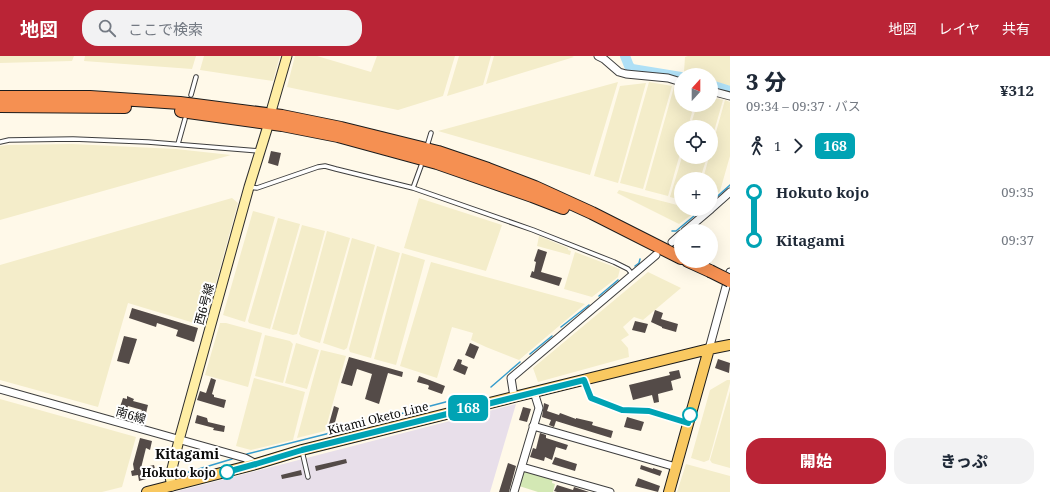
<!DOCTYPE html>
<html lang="ja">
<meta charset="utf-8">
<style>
body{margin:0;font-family:"Noto Serif","Noto Sans JP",serif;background:#f2f2f3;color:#1f2937;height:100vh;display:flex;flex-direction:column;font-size:15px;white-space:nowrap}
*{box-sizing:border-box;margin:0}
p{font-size:13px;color:#747a83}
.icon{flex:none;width:22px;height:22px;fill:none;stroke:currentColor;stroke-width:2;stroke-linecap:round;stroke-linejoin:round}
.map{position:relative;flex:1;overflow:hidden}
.details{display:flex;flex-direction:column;background:#fff;width:320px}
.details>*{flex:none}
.badge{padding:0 8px;border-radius:6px;font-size:14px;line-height:26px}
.needle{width:26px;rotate:21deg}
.tools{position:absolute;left:674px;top:12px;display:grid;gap:8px}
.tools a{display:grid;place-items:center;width:44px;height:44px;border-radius:50%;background:#fff;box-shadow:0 4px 16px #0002;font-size:20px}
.map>.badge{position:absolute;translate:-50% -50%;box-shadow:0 0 0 2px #fff}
.legs{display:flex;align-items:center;gap:6px;height:44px;padding:0 16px;font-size:13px}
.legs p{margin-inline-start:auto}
.headline{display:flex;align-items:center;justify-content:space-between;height:68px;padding:0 16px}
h1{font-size:22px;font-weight:800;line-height:30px}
.primary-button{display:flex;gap:8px;margin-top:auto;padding:8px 16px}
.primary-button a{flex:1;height:46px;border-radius:16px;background:#ba2436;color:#fff;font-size:16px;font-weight:800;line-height:46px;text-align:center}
.primary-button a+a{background:#f2f2f3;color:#1f2937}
ul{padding:0 16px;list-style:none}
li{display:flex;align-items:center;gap:14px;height:48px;font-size:15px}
li i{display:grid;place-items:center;width:6px;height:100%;margin:0 5px;background:currentColor}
li i::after{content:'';width:10px;height:10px;margin:-5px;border:3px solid;border-radius:50%;background:#fff}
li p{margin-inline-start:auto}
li:first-child i{background:linear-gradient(#0000 50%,currentColor 0)}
li:last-child i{background:linear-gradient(currentColor 50%,#0000 0)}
header{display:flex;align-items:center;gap:24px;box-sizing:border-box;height:56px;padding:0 20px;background:#ba2436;color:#fff}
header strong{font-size:19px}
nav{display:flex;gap:22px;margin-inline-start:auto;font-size:14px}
.search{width:280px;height:36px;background:#f2f2f3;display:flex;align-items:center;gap:10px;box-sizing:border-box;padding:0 14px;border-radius:16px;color:#747a83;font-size:15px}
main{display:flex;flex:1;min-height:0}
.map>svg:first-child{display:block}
.industrial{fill:#e8dfea}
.farmland{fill:#f4edca}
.green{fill:#d3e8b4}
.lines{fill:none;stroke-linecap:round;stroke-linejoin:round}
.stream{stroke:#369ccd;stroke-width:1.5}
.river{stroke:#afe0f6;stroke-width:10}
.building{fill:#544b48}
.lane-casing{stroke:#3e3e3e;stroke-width:5.5}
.street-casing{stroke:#3e3e3e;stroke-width:9}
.secondary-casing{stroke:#2d2d2d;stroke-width:11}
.primary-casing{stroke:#1c1c1c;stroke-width:12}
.highway-casing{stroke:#1c1c1c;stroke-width:14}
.lane{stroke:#fff;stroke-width:3.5}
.street{stroke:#fff;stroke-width:7}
.secondary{stroke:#ffeea4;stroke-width:9}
.primary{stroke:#f9c860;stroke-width:10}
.highway{stroke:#f59052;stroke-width:12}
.highway-bridge-casing{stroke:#1c1c1c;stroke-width:14;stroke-linecap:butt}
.highway-bridge{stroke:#f59052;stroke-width:12}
.line-1-casing{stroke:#fff;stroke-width:9}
.line-1{stroke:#00a3b4;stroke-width:6}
.stop-1-dot{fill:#fff;stroke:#00a3b4;stroke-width:2}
.labels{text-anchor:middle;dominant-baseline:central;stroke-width:4;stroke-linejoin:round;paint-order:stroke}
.street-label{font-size:12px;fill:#0b0b0b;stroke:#fff}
.stop-label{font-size:12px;font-weight:bold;fill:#0b0b0b;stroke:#fff;text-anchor:end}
.quarter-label{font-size:14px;font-weight:bold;fill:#0b0b0b;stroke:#fff}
</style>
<header>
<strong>地図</strong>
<div class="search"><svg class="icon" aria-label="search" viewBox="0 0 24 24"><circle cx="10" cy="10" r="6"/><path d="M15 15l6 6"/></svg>ここで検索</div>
<nav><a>地図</a><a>レイヤ</a><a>共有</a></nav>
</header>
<main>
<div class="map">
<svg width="730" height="436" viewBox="0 0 730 436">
<rect width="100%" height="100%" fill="#fff9e9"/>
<path class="industrial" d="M516,348L490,436H174Z"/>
<path class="farmland" d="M0,0H74L72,5L0,7Z
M85,0H196L192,13L84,5Z
M204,0H280L273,25L200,14Z
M295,0H317L371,16L377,0H455L443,40L398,54L287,31Z
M459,0H491L483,29L447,40Z
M494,0H572L574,1L486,28Z
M688,0H730V30L711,24V19H693L684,16L685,1Z
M618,26L590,119L438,75Z
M649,26L672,30L643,133L620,127Z
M646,27L618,127L594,120L620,30Z
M674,31L681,33V49H694L688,71H681V94L668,140L645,134Z
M711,41L723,44L711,86V71H690L697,49H711Z
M725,44L730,46V100L720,135L711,142V123H703L709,101H711V94Z
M72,88L176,93L231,99L0,164V90L8,89Z
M682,101H707L700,123H681V144L670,141Z
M619,134L681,150V153H690L697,155L679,168L617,137Z
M232,142L238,147L204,270L128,247L98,351L0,324V209Z
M419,142L502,169L486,215L404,192Z
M253,155L275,161L245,266L223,259Z
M278,162L300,168L270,273L249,267L248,265Z
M302,169L325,175L297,278L293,279L272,273Z
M327,175L350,182L320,287L301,281L299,278Z
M539,180L568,192V194L571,195L570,199L537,190Z
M352,182L375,189L347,292L344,294L323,287Z
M377,190L400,197L371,302L350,296L349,293Z
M575,196L620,213L618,221L592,241L564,233Z
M402,197L425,204L396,309L374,303Z
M431,206L585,248L519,304L486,291L471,284L473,277L452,271L437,322L400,310Z
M648,216L681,232L643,264L634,261L623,271L629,279L621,284L628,292L629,301L538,326L533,312Z
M220,267H226L262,277L248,331L205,319Z
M265,279L290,285L293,288L283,327L255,320Z
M296,287L319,294L307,333L285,327Z
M321,294L346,300L325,375L297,382Z
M254,322L305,336L293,384L251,394L236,390Z
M727,324H730V327L709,404L704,406L691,402L710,334Z
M730,335V412L712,407L710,404Z
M0,343L136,381L122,431L102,436H0Z
M686,408L730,420V436H677Z"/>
<path class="green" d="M522,411L553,420L552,427L555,428L553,436H538L516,429Z"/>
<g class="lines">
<path class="stream" d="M711,146L730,129
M672,175H676L694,160
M635,210L639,207L640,203
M599,240L618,224
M561,271L589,249
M530,298L552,280
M491,331L520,306
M396,359L476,338
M247,398L334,376
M182,418L232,403"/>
<path class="river" d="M625,0L629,10L632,13L681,21
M711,29L730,35"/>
</g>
<path class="building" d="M271,95L281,97L278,110L268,107Z
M538,193L547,196L541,216L562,222L559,230L530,221L532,215L534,216L536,206L534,205Z
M132,252L198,272L194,286L176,280L178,274L157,267L156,271L129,262Z
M655,254L663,257L661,263L678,268L676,276L662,272V271L651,266Z
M635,265L648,268L645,277L632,274Z
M124,280L137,283L129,308L117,305Z
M470,287L479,291L474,303L465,299Z
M349,301L403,316L402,321L388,317L379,348L365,343L372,318L357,313L352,330L341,327Z
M458,303L462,304L461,308L468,311L465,319L453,314Z
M718,303L730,307L729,317L715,312Z
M679,314L681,322L671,325L673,334L658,338L659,346L654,347L652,339L633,344L629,329L670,319L669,316Z
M419,320L445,330L442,338L428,333L429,330L428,329L417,326Z
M211,322L216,324L212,338L214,339V341L226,344L224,352L197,344L200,335L206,337Z
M127,340L134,343L133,345L148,349L146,357L141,356L142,354L128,350L127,355L121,354L122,351H120L123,342L127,343Z
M544,347L549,349L547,355L559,359L560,357L576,363V362L593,366L592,369L613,375L611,382L556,365L554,371L549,369L551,364L542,361Z
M334,350L339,352L334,370L329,368Z
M523,351L531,353L527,366L519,364Z
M197,359L207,362L208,366L225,370L224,376L213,374L214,372L195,367Z
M627,361L644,366L641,375L624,371Z
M540,377L546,379V382L568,389L566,394L556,391L552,404L545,401L544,405L530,401L533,392L536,393Z
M140,382L152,385L150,394L146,392L141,412L154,409L157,420L139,425L138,419L132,420L131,415L134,414L133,408Z
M555,401L577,408L575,415L552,408Z
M346,403L347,407L316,415L315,410Z
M508,407L516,410L509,436H499Z
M641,409L653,413V412L662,415L660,420L640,413Z
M301,414L302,419L282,423L281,419Z
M638,422L660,430L658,436L635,430Z
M557,429L573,434L574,431L589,436H557L554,435Z"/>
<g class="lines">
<defs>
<path id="lane" d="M191,39L196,21
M0,86L9,84L73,83L148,86L260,95
M428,87L431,77
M178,88L185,63
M249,131L257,132L318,111L325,110L336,113L413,132L533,174L614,206L628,213L633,219
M413,132L421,110
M585,325L591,342L622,354L649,355L686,367
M302,395L308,421"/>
<path id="street" d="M598,0L604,3L619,16L626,18L668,22L681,26
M711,35L730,40
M711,153L730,136
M685,175L711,153
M672,186L681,178
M709,293L730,216
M0,333L245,402L256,408
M514,341L511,322L656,199
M533,370L676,411
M522,411L610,436
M514,436L539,352L534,336"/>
<path id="secondary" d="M272,52L287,0
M172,430L170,421L179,384L249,131L267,73"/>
<path id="primary" d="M147,436L256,408L302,394L514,341L709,293L730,289
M669,436L709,293"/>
<path id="highway" d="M0,41H90L180,47L282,60L341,72L438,96L488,113L535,131L592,157L681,202
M0,50L125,51
M181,55L282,69L338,80L437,107L532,140L563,152
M688,205L710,215"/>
</defs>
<use href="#lane" class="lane-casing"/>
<use href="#street" class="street-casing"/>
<use href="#secondary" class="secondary-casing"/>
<use href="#primary" class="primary-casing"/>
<use href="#highway" class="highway-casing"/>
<use href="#lane" class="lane"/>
<use href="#street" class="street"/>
<use href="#secondary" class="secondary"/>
<use href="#primary" class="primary"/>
<use href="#highway" class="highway"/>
<defs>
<path id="highway-bridge" d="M710,215L730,225"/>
</defs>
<use href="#highway-bridge" class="highway-bridge-casing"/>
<use href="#highway-bridge" class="highway-bridge"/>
</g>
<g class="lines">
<defs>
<path id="line-1" d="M227,416L256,408L302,394L584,324L591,342L622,354L649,355L688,367L690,359"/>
</defs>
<use href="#line-1" class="line-1-casing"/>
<use href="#line-1" class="line-1"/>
</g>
<g class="stop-1-dot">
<circle cx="690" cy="359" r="7"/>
<circle cx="227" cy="416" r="7"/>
</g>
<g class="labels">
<g class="street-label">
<text transform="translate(204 248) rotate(-75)">西6号線</text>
<text transform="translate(131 359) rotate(16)">南6線</text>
<text transform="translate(378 362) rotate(-14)">Kitami Oketo Line</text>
</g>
<g class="stop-label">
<text x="216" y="416">Hokuto kojo</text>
</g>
<g class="quarter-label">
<text x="187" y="397">Kitagami</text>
</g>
</g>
</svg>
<div class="tools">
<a><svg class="needle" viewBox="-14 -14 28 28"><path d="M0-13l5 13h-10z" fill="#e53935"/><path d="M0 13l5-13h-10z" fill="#747a83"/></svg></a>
<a><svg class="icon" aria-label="locate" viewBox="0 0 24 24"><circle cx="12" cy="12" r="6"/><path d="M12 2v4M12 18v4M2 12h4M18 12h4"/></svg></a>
<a>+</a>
<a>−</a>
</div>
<b class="badge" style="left:468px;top:352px;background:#00a3b4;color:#fff">168</b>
</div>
<section class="details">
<div class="headline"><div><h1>3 分</h1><p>09:34 – 09:37 · バス</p></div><b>¥312</b></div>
<div class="legs"><svg class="icon" aria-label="walk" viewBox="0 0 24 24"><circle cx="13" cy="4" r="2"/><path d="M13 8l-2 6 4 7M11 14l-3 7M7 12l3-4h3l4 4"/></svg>1<svg class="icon" aria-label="forward" viewBox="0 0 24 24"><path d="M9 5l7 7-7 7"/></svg><b class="badge" style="background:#00a3b4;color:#fff">168</b></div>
<ul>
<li><i style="color:#00a3b4"></i><b>Hokuto kojo</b><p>09:35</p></li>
<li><i style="color:#00a3b4"></i><b>Kitagami</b><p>09:37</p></li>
</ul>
<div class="primary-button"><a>開始</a><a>きっぷ</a></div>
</section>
</main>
